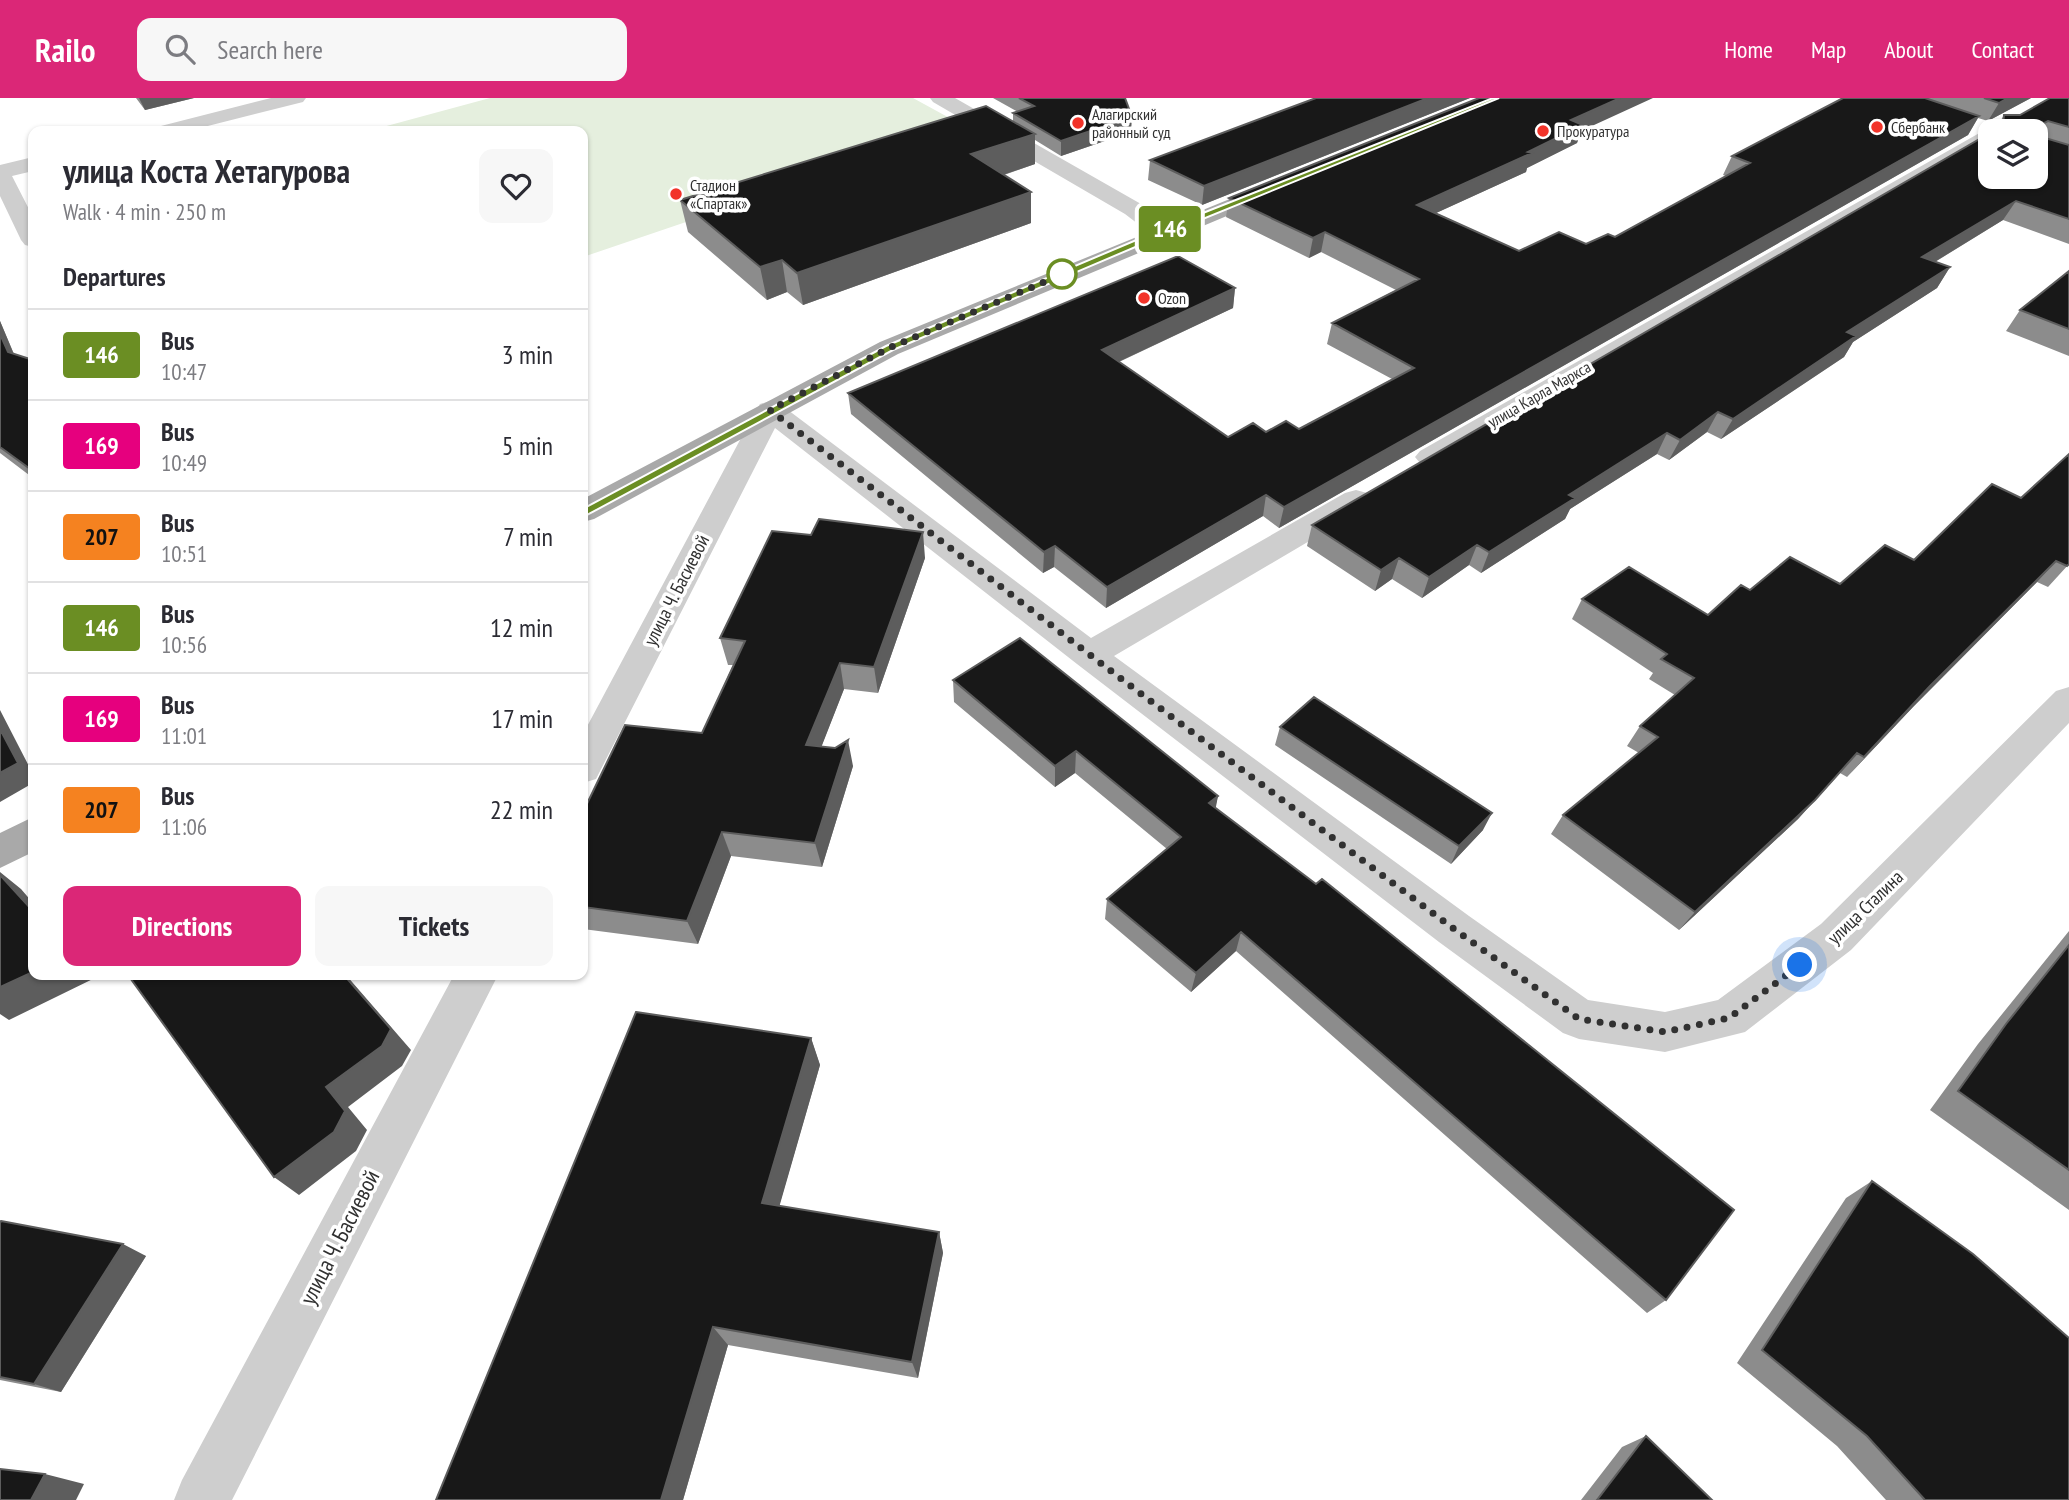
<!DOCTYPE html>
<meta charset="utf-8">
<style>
body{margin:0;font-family:"PT Sans Narrow",sans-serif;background:#f7f7f7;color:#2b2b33;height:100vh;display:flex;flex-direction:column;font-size:26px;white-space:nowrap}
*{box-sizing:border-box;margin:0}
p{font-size:23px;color:#7c7c81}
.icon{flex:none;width:38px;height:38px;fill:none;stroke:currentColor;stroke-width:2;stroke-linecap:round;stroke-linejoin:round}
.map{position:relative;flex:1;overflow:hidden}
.panel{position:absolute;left:28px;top:28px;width:560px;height:854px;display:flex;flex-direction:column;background:#fff;border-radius:14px;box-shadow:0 2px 5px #0004}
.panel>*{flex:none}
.badge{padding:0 14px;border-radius:5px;font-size:24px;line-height:46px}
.buttons{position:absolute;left:1978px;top:21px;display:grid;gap:14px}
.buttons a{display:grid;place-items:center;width:70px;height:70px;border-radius:14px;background:#fff;box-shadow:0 2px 5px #0004;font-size:35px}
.you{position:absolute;width:35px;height:35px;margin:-18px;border:5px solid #fff;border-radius:50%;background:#1a73e8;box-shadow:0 0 0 10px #1a73e833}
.map>.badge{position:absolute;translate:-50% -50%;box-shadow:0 0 0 4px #fff}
h2{padding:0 35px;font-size:26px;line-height:63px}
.round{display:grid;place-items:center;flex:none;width:74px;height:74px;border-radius:14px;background:#f7f7f7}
.overview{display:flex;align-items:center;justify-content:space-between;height:119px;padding:0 35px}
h1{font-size:33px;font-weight:700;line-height:52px}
.primary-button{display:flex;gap:14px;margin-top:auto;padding:14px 35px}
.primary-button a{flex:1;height:80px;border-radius:14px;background:#db2777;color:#fff;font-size:28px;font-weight:700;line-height:80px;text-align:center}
.primary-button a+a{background:#f7f7f7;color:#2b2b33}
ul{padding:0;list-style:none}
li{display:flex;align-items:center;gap:21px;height:91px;padding:0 35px;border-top:2px solid #e1e1e2}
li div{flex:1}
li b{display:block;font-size:26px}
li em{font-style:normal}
li .badge{min-width:77px;font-weight:700;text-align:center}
header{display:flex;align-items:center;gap:42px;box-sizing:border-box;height:98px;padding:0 35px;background:#db2777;color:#fff}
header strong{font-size:33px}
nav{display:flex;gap:38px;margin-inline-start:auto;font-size:24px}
.search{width:490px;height:63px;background:#f7f7f7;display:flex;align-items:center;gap:18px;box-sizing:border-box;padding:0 24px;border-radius:14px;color:#7c7c81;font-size:26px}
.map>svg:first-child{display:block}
.green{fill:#e5efde}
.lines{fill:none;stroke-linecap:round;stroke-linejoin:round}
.minor{fill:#cecece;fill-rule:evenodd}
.major{fill:#a9a9a9;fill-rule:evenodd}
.wall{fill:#8c8c8c}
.shaded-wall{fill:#5d5d5d}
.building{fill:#181818;stroke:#5d5d5d;stroke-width:2}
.line{fill:#6b8e23;stroke:#fff;stroke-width:2}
.walk{stroke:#313131;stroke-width:7;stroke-dasharray:0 12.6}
.poi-dot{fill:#f23329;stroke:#fff;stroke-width:2.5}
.stop-dot{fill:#fff;stroke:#6b8e23;stroke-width:3.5}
.labels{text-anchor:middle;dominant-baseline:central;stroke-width:7;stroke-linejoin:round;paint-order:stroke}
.far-poi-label{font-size:16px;fill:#313131;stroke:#fff;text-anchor:start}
.far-street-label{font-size:16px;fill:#313131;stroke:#fff}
.street-label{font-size:19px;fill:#313131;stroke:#fff}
.near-street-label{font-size:23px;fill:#313131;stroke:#fff}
</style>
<header>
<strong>Railo</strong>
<div class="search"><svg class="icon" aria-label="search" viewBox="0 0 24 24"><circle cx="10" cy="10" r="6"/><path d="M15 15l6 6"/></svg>Search here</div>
<nav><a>Home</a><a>Map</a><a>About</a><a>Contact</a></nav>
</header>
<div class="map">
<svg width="2069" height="1402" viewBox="0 0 2069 1402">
<rect width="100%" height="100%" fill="#fff"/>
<path class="green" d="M490,0H913L966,29L583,159V33H368Z"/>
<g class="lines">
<path class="minor" d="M271,0H306L303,4L188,33H153L157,29Z
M930,0H955L1141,106L1175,134L1171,139H1155L1125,116L933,4Z
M1990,29L1999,33H1990V44L1440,365L1430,368L1420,365L1415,359L1420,353Z
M33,59V73L12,78L33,119V149L25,147L21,142L0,98V67Z
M770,303L780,306L1091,540L1345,395L1356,392L1367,395L1371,402L1367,409L1114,558L1469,818L1588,902L1665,914L1718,902L1821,826L2056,593L2069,589V625L1851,852L1745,934L1665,954L1579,941L1563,935L1439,844L1077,566L775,330L596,681L583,685V636L756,312L760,306Z
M454,877H498L232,1402H174L182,1382Z"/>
<path class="major" d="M1276,82L1284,84L1287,89L1284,94L898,256L594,421L583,424V401L880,244Z
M33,719V754L0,770V735Z"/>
</g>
<path class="wall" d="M136,0H194L145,12Z
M993,0H1125L1131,34L1061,58L1035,42V66L1004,77L1031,125L803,207L787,194L767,202L688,134L680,102L1013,23V15L1018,14Z
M1316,0H1470L1202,107L1148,82L1150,62Z
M1843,0H2031L1988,23L1978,20L1968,37L1279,430L1263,418L1106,510L1054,469L1043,475L851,316L848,295L1235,190L1233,210L1119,264L1228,339L1299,331L1392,281L1327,246L1332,225L1396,192L1321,154L1309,160L1226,119L1229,100L1581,33L1577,45L1527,70L1526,74L1436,115L1519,153L1586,146L1615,139L1726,78L1723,77L1732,58Z
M2069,0V146L2003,122L1935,164L1950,169L1937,190L1853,244L1844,259L1721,341L1707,334L1669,362L1657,356L1570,411L1565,421L1481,475L1469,467L1422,500L1392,481L1375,493L1307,448L1312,427L1995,32L2004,17H2020Z
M2069,173V258L2006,233L2020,212Z
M0,223L14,256L33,262V380L0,355Z
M2021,400L2069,466L2048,489L2037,484L1913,609L1847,679L1840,675L1798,721L1679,832L1551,736L1563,717L1639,655L1627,648L1640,628L1675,597L1649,581L1653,575L1572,521L1582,501L1708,517L1750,492L1840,486L1914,462Z
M925,460L878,595L844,591L821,649L853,668L822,769L731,758L698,846L583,831V714L702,635L733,567H728L720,540Z
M953,582L1218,698L1215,710L1666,1202L1647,1215L1236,853L1191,894L1105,821L1107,801L1167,751L1075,675L1055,689L954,604Z
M1280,629L1483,732L1451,766L1275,647Z
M2069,833V1112L1930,1012L1978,946Z
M811,940L820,967L779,1108L939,1134L943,1155L918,1280L728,1247L683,1402H436Z
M1872,1083L2069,1402H1886L1837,1348L1737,1265L1846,1100Z
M0,1125L146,1158L61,1294L0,1282Z
M1646,1338L1712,1402H1581L1622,1349Z"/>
<path class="shaded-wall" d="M139,0H194L145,12Z
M1428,0H1470L1202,107L1204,88Z
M1620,0H1653L1581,33L1577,45L1527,70L1526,74L1412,126L1417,107L1571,22Z
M2008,0H2031L1988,23L1999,5Z
M1979,18L1968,37L1279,430L1284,409Z
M1132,19L1131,34L1061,58V43Z
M1035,36V66L973,87L971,56Z
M1031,94V125L803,207L797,175Z
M2016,103L2003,122L1910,179L1922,159Z
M1325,134L1321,154L1309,160L1313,140Z
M782,162L787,194L767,202L760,169Z
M1950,169L1937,190L1853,244L1844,259L1721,341L1733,321L1847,234Z
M1235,190L1233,210L1101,272L1102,252Z
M0,223L20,271L8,254L0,236Z
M1718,314L1707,334L1669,362L1680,342Z
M1667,335L1657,356L1570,411L1565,421L1481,475L1489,454L1569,397Z
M1266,397L1263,418L1106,510L1107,489Z
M923,434L925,460L878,595L874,569Z
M1477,447L1469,467L1422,500L1429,479Z
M1055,448L1054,469L1043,475L1044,454Z
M1399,460L1392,481L1375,493L1381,472Z
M2056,463L2037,484L1913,609L1847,679L1930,588Z
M840,565L844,591L812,673L806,647Z
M0,612L33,676V685L0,704Z
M848,642L853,668L822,769L815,745Z
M1076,653L1075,675L1055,689V668Z
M1857,655L1798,721L1679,832L1695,814Z
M1218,698L1214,719L1209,705Z
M1492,715L1483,732L1451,766L1459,748Z
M722,734L731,758L698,846L687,823Z
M0,774L21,791L33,805V813L0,777Z
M1241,834L1236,853L1191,894L1196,875Z
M33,874V877H101L9,922L0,916V889Z
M344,877H346L411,952L402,968L348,1009L367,1032L356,1053L299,1097L274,1079L326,989Z
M811,940L820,967L774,1127L762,1105Z
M939,1134L943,1155L918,1280L912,1264Z
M123,1146L146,1158L61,1294L34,1286Z
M713,1229L728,1247L683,1402H661Z
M45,1376L84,1386L76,1402H31Z"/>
<path class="building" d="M1019,0H1125L1132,19L1061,43L1013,15L1034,8Z
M1316,0H1428L1204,88L1150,62Z
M1479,0H1620L1571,22L1583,27L1528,54L1532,55L1417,107L1519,153L1559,134L1586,146L1608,136L1615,139L1750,65L1732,58L1843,0H1925L1979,18L1284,409L1266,397L1107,489L1055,448L1044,454L848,295L1178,158L1235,190L1102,252L1228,339L1253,325L1266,334L1286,323L1299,331L1414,270L1332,225L1419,181L1325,134L1313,140L1229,100Z
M1984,0H2008L1999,5Z
M2050,0H2069V29L2048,23L2044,25L2045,40L2069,47V121L2016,103L1922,159L1950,169L1847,234L1856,238L1733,321L1718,314L1680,342L1667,335L1569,397L1575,400L1489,454L1477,447L1429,479L1399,460L1381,472L1312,427L1990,35V79H2035V33H1993L2003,27L2004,17H2020Z
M986,8L1035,36L971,56L1031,94L797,175L782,162L760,169L680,102Z
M2069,173V231L2020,212Z
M0,236L8,254L33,262V373L0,349Z
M2069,356V466L2067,468L2056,463L1930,588L1864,659L1857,655L1815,702L1695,814L1563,717L1658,639L1640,628L1694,580L1661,561L1667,556L1582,501L1629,469L1708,517L1741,487L1750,492L1790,459L1840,486L1885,447L1914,462L1992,386L2021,400Z
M819,421L923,434L874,569L840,565L806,647L835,650L848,642L815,745L722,734L687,823L583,809V714L625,627L702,635L745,543L720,540L772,433L811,437Z
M1020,540L1218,698L1209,705L1316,786L1322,781L1734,1112L1666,1202L1241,834L1196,875L1107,801L1181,739L1076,653L1055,668L953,582Z
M1314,599L1492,715L1459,748L1280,629Z
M0,631L18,665L0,675Z
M0,777L33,813V874L0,889Z
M2069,847V1072L1958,993L2006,926Z
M128,877H344L391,931L382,948L326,989L345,1013L334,1034L274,1079Z
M636,914L811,940L762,1105L939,1134L912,1264L713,1229L661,1402H436Z
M1872,1083L1973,1156L2069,1240V1402H1925L1867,1338L1762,1252Z
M1,1123L123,1146L34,1286L0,1279V1125Z
M1646,1338L1712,1402H1597Z
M0,1371L45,1376L31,1402H0Z"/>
<path class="line" d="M1493,0H1499L1166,136L893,252L587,417L577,414L886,248L1160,132Z"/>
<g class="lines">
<path class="walk" d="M1062,176L1070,173L889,250L770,312L1132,589L1454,831L1579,921L1665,934L1729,920L1800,867"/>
</g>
<g class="poi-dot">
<circle cx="1078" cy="25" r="7"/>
<circle cx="1877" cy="29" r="7"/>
<circle cx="1543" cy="33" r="7"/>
<circle cx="676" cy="96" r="7"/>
<circle cx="1144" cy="200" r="7"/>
</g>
<circle class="stop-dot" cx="1062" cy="176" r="14"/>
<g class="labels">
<g class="far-poi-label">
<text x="1092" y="16">Алагирский<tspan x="1092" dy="18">районный суд</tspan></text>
<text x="1891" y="29">Сбербанк</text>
<text x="1557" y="33">Прокуратура</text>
<text x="690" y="87">Стадион<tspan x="690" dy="18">«Спартак»</tspan></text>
<text x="1158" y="200">Ozon</text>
</g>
<g class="far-street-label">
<text transform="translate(1539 296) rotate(-30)">улица Карла Маркса</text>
</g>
<g class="street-label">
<text transform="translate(676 492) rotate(-63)">улица Ч. Басиевой</text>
<text transform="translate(1865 809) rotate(-44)">улица Сталина</text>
</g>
<g class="near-street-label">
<text transform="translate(339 1139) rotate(-63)">улица Ч. Басиевой</text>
</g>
</g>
</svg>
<div class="buttons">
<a><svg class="icon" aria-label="layers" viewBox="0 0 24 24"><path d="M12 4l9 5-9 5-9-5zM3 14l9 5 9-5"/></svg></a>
</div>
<div class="you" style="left:1800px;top:867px"></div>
<b class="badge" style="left:1170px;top:131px;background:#6b8e23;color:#fff">146</b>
<section class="panel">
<div class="overview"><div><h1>улица Коста Хетагурова</h1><p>Walk · 4 min · 250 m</p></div><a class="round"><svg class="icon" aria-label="heart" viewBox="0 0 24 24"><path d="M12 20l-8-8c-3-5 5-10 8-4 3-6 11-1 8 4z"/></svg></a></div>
<h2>Departures</h2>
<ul>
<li><span class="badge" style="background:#6b8e23;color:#fff">146</span><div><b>Bus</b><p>10:47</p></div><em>3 min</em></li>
<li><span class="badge" style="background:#e6007e;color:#fff">169</span><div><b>Bus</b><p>10:49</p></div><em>5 min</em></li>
<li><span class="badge" style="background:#f58220;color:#111">207</span><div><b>Bus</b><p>10:51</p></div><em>7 min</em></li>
<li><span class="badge" style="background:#6b8e23;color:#fff">146</span><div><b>Bus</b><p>10:56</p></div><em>12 min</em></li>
<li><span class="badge" style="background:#e6007e;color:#fff">169</span><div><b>Bus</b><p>11:01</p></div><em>17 min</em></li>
<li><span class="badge" style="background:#f58220;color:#111">207</span><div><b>Bus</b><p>11:06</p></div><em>22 min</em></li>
</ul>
<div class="primary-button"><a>Directions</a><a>Tickets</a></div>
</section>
</div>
